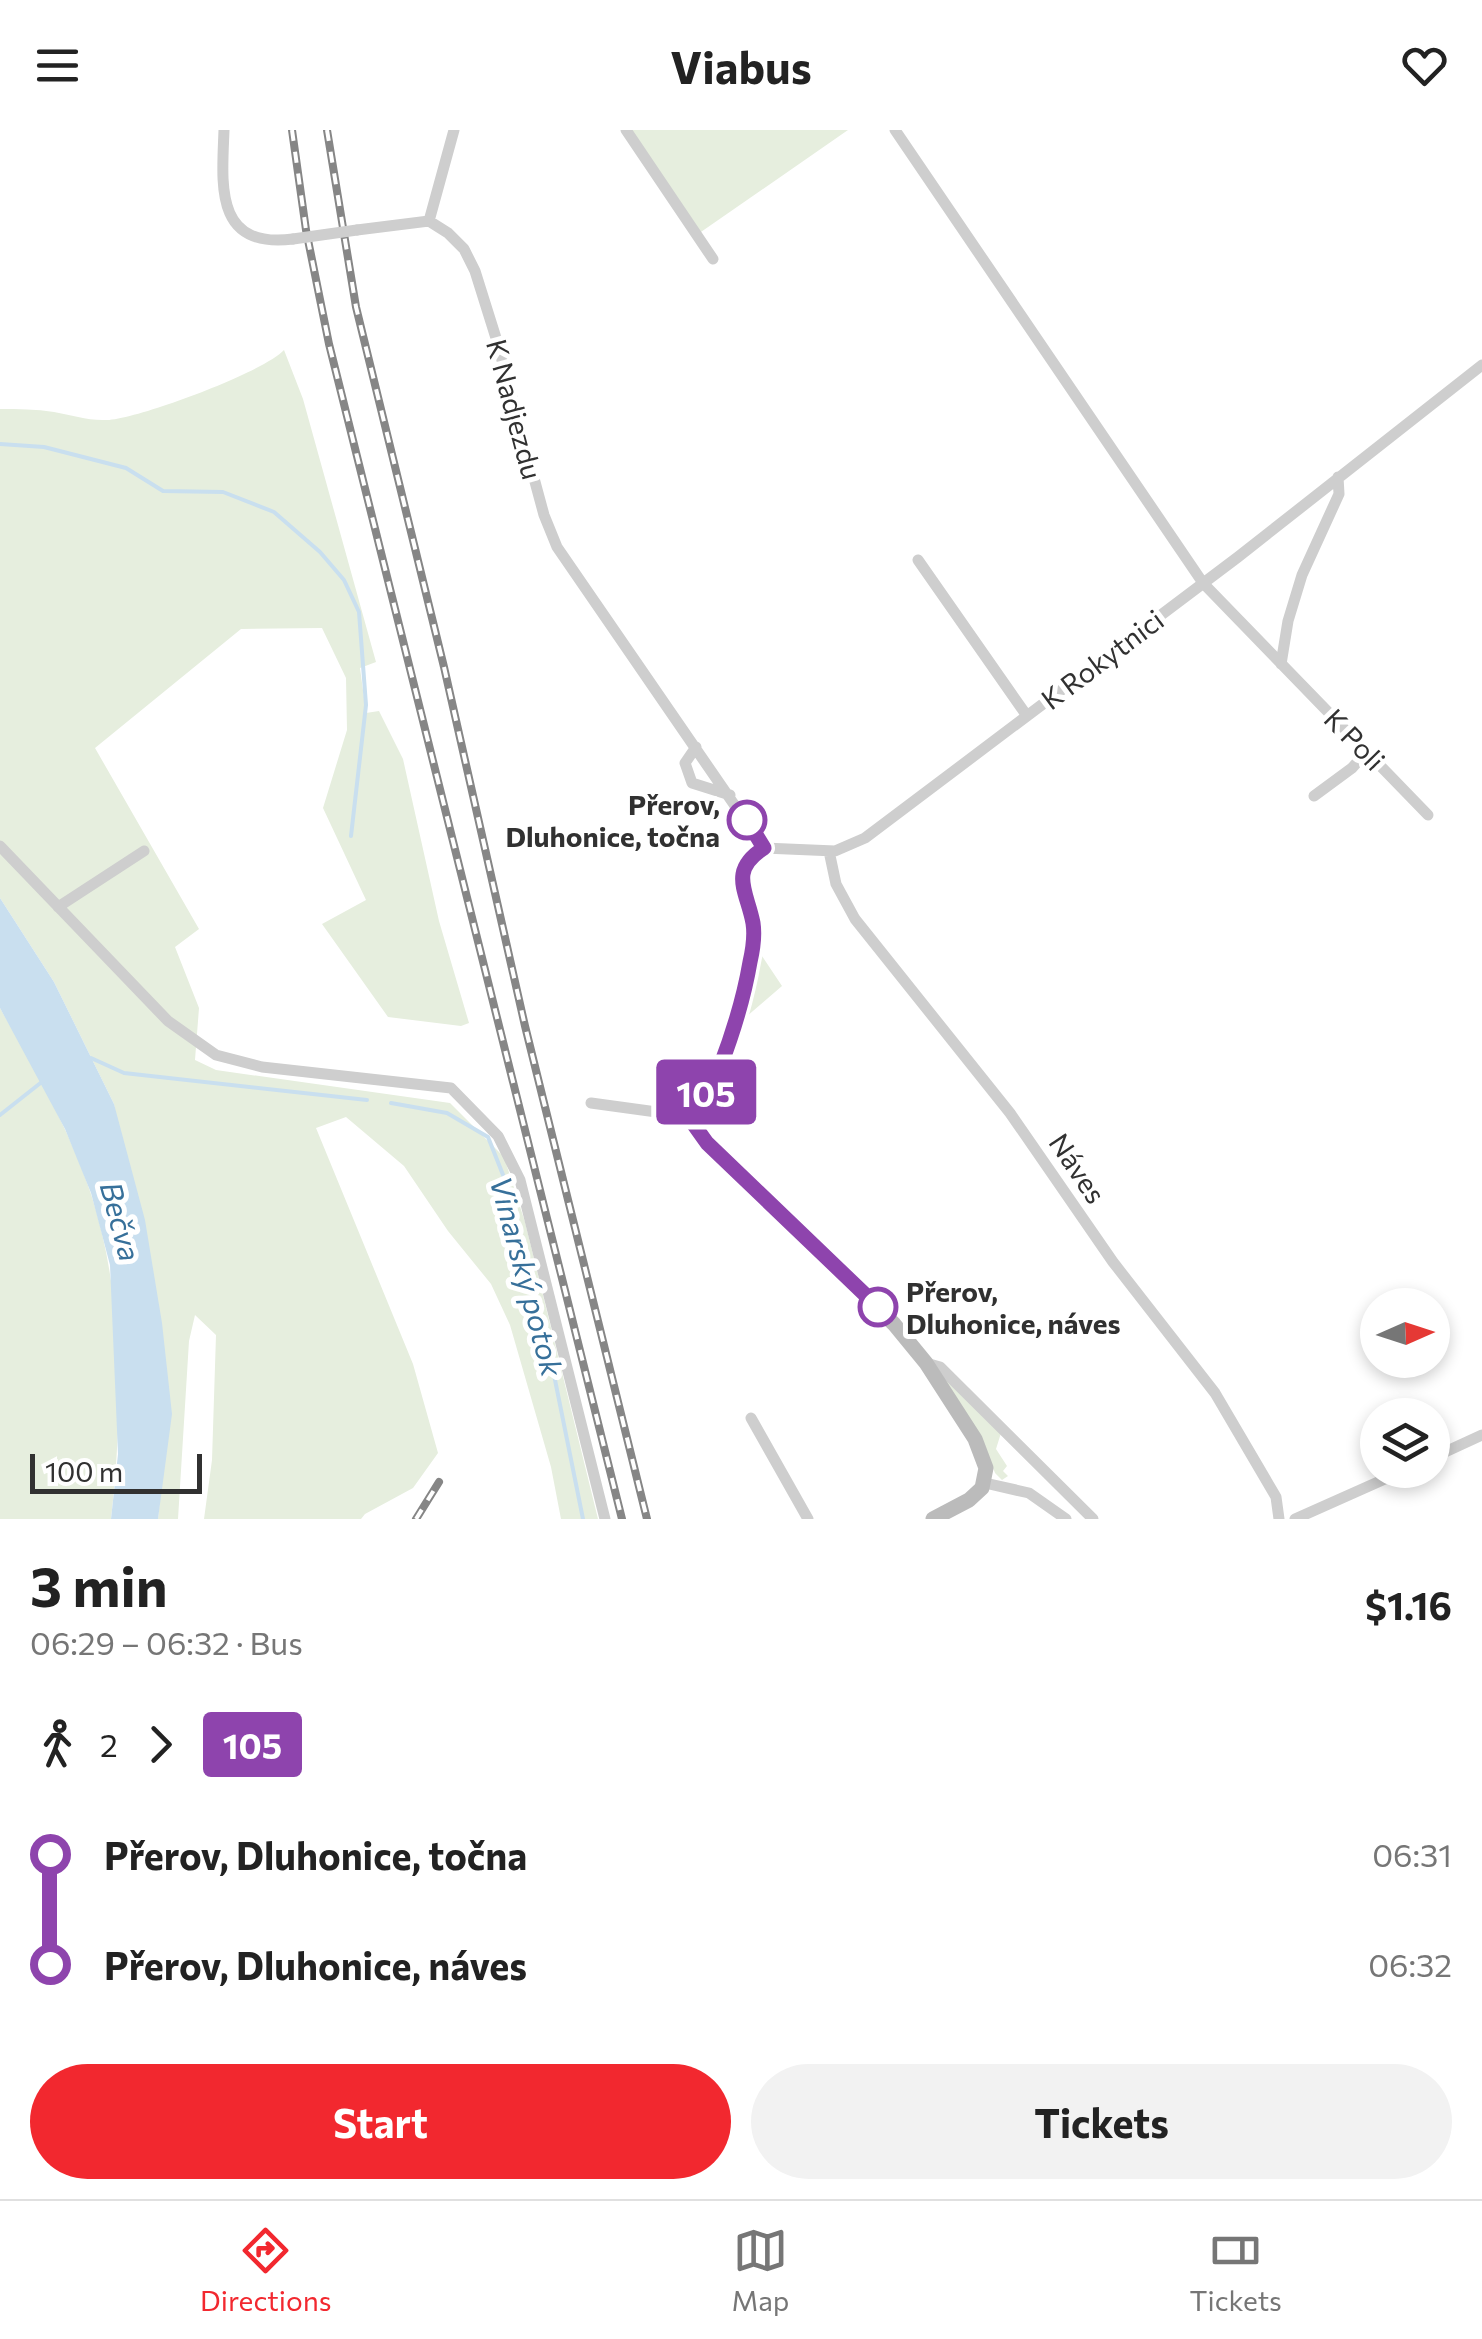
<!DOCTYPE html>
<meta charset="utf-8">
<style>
body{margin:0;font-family:Commissioner,sans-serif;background:#f2f2f2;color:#222;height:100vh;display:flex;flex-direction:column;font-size:38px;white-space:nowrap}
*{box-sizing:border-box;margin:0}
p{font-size:32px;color:#767676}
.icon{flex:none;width:55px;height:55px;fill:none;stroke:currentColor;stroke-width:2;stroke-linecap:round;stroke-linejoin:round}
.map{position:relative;height:1389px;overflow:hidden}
.panel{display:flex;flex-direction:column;background:#fff;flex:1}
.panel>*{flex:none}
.badge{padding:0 20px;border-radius:8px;font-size:35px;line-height:65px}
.needle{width:65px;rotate:87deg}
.controls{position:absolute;left:1360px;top:1158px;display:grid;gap:20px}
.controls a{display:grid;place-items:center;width:90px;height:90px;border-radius:50%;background:#fff;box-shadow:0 5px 15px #0003;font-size:50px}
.scale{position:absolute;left:30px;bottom:25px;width:172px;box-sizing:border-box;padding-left:10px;border:5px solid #313131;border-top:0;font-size:28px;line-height:35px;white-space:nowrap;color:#313131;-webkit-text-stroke:8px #fff;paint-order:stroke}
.map>.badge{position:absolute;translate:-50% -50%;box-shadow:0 0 0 5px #fff}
.legs{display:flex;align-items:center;gap:15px;height:110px;padding:0 30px;font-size:32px}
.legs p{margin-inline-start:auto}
.summary{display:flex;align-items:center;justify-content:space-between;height:170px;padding:0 30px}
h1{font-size:55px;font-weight:700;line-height:75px}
.primary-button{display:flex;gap:20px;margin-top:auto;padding:20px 30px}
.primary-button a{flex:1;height:115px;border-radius:60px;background:#f2282f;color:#fff;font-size:40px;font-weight:700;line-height:115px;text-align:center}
.primary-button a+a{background:#f2f2f2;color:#222}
ul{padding:0 30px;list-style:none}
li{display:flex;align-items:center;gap:35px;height:110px;font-size:38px}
li i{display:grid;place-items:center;width:15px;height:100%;margin:0 12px;background:currentColor}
li i::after{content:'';width:25px;height:25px;margin:-12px;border:8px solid;border-radius:50%;background:#fff}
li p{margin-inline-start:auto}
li:first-child i{background:linear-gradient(#0000 50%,currentColor 0)}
li:last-child i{background:linear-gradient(currentColor 50%,#0000 0)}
header{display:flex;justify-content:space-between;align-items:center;height:130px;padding:0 30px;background:#fff;font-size:45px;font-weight:700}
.tabs{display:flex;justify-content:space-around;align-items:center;height:140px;border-top:2px solid #e0e0e0;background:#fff;font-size:28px;color:#767676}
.tabs a{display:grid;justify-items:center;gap:5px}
.tabs .selected{color:#f2282f}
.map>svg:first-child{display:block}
.green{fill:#e6eede}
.water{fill:#c9dfef}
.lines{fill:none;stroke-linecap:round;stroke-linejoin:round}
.stream{stroke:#c9dfef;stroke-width:4}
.street{stroke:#cecece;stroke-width:11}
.secondary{stroke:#bbb;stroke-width:15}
.rail-casing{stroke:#868686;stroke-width:8}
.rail{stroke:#fff;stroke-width:4;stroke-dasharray:11;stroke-linecap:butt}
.street-bridge{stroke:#cecece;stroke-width:11}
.line-1-casing{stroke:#fff;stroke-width:22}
.line-1{stroke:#8e44ad;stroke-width:15}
.stop-1-dot{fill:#fff;stroke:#8e44ad;stroke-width:5}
.labels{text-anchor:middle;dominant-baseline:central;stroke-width:10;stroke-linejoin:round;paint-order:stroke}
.street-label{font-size:28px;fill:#313131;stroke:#fff}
.stop-label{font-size:28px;font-weight:bold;fill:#313131;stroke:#fff;text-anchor:end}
.water-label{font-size:30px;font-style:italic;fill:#37709a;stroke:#fff}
</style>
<header><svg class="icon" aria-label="menu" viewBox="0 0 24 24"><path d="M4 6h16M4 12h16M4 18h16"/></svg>Viabus<svg class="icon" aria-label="heart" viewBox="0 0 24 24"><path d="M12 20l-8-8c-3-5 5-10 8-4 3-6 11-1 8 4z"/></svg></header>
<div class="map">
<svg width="1482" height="1389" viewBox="0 0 1482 1389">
<rect width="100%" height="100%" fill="#fff"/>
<path class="green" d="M630,0H848L698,104Z
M284,220L303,269L376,532L360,538L366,583L379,581L403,629L439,791L469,893L461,896L388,887L322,794L366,770L323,678L347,600L346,548L322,498L241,499L95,618L199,799L175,817L199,878L195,930L216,940L450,973L504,1027L525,1092L598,1389H561L551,1337L510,1195L491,1154L448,1101L404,1036L346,987L316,998L413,1234L438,1323L413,1358L365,1384L361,1389H204L212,1330L216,1205L195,1185L189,1211L178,1389H158L162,1350L114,974L54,852L0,768V279C18,279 36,279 54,282C72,285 88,291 107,290C138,289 264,242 284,220Z
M758,820L782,856L746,887L745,885Z
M0,878C34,938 69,998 91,1064C124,1165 123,1283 111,1389H0Z
M942,1242L1001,1303L996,1319L1007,1336L1003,1341L1008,1346L1002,1350L995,1343L981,1307L939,1244Z"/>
<path class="water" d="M0,768L54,852L114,974L145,1090L162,1193L172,1284L158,1389H111L118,1324L110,1135L91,1063L65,999L0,878Z"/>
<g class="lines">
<path class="stream" d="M0,314L44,317L126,338L163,361L223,362L274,382L320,422L344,450L359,482L366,575L351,706
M91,928L124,943L367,970
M391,973L447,983L488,1007L509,1060L552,1235L583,1389
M0,985L43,951"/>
<path class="street" d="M224,0C222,55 214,119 293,109
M626,0L713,129
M895,0L1203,453L1428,685
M429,91L454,0
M357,100L429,91L448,103L464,119L475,141L496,208L544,385L557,417L764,718L835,721L865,708L1238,427L1482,235
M918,430L1027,586
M1281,534L1288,491L1302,445L1339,364L1338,347
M696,617L685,633L692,653L730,665
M1314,666L1352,638L1367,621
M0,716L168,891L216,925L262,937L451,958L498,1006L520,1050L605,1389
M829,721L836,754L855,789L1010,983L1113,1132L1215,1263L1276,1367L1279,1389
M58,777L144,721
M591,973L693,987
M926,1233L940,1237L1093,1389
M751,1288L808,1389
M1432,1328L1482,1305
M985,1353L1029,1363L1066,1389
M1295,1389L1405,1340"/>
<path class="secondary" d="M764,718L750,731L741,752L754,805L744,862L721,935L695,979L693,992L707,1013L894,1194L926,1233L975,1309L986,1338L982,1358L969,1370L933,1389"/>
<defs>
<path id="rail" d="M292,0L306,100L329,214L622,1389
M327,0L356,177L444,537L525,896L647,1389
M416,1389L439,1352"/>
</defs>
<use href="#rail" class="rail-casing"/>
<use href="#rail" class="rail"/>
<path class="street-bridge" d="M293,109L357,100"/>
</g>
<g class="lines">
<defs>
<path id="line-1" d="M747,690L764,718C728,741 747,761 753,793C755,806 753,819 750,832C744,867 733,903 720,937C713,956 694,971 692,992L707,1013L878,1177"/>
</defs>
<use href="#line-1" class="line-1-casing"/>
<use href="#line-1" class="line-1"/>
</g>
<g class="stop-1-dot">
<circle cx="747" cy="690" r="18"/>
<circle cx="878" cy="1177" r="18"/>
</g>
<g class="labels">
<g class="street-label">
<text transform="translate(515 279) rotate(75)">K Nadjezdu</text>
<text transform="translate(1102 529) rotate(-37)">K Rokytnici</text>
<text transform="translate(1355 609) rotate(46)">K Poli</text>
<text transform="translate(1078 1038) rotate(56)">Náves</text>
</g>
<g class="stop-label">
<text x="720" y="674">Přerov,<tspan x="720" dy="32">Dluhonice, točna</tspan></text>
<text x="906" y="1161" text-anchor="start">Přerov,<tspan x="906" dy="32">Dluhonice, náves</tspan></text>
</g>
<g class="water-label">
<text transform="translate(122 1091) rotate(75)">Bečva</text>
<text transform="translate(528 1146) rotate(75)">Vinarský potok</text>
</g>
</g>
</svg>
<div class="controls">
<a><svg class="needle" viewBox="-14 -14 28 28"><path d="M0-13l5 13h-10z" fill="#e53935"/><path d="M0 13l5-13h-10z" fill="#767676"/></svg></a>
<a><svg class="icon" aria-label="layers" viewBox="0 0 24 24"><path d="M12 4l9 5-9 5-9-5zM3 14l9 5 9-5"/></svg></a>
</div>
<div class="scale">100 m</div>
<b class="badge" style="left:706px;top:962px;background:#8e44ad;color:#fff">105</b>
</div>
<section class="panel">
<div class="summary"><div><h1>3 min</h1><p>06:29 – 06:32 · Bus</p></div><b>$1.16</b></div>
<div class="legs"><svg class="icon" aria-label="walk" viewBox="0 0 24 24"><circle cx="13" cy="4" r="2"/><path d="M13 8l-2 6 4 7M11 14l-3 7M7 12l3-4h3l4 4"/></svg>2<svg class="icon" aria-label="forward" viewBox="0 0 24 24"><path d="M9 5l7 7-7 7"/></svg><b class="badge" style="background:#8e44ad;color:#fff">105</b></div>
<ul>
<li><i style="color:#8e44ad"></i><b>Přerov, Dluhonice, točna</b><p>06:31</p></li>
<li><i style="color:#8e44ad"></i><b>Přerov, Dluhonice, náves</b><p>06:32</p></li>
</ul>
<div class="primary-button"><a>Start</a><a>Tickets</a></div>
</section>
<nav class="tabs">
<a class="selected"><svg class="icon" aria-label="directions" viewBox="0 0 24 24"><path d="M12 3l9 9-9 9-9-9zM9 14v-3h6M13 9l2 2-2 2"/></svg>Directions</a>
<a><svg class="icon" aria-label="map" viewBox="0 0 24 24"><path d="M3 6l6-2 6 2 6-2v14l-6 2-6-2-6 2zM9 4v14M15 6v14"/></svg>Map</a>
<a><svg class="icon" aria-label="tickets" viewBox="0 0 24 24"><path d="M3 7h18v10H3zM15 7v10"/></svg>Tickets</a>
</nav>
